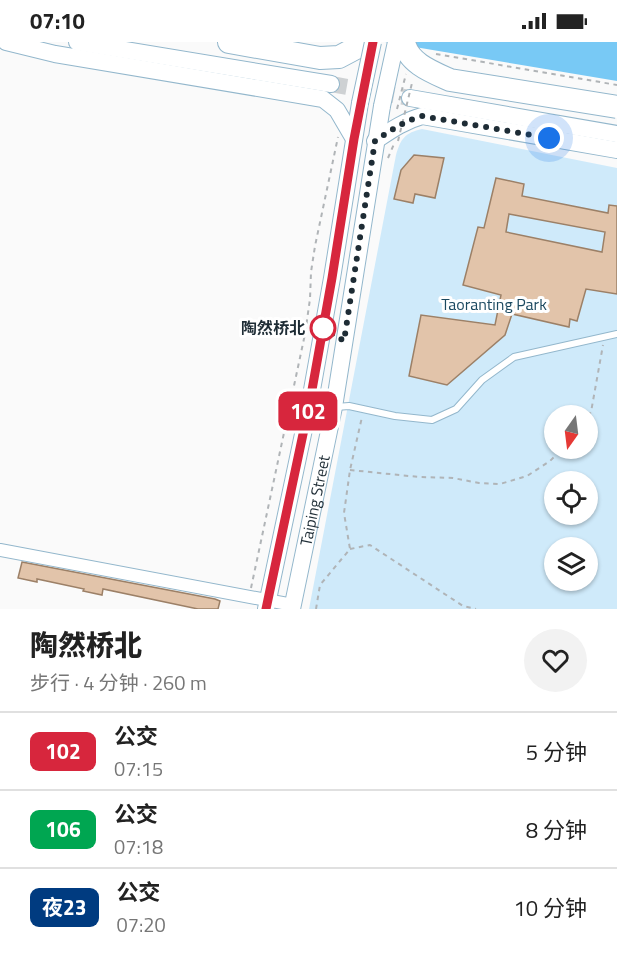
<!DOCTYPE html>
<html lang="zh">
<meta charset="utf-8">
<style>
body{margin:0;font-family:"Titillium Web","Noto Sans SC",sans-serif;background:#f2f2f2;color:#222;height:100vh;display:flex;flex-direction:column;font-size:22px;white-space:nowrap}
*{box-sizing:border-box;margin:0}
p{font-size:20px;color:#767676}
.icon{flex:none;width:33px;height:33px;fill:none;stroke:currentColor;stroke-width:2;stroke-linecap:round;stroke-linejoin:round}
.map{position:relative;height:567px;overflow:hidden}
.drawer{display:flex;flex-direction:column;background:#fff;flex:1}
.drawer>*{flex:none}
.badge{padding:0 12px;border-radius:9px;font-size:21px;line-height:39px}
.needle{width:39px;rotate:194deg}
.controls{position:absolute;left:544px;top:363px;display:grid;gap:12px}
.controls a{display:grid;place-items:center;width:54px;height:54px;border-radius:50%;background:#fff;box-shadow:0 2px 4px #0004;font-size:30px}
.you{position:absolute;width:30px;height:30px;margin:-15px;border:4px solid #fff;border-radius:50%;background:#1a73e8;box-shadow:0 0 0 9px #1a73e833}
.map>.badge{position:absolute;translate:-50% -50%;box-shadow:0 0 0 3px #fff}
.round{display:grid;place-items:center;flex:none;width:63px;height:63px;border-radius:32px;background:#f2f2f2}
.head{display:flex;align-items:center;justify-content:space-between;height:102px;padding:0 30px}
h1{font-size:28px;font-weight:800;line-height:45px}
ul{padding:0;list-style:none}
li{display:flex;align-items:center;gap:18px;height:78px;padding:0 30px;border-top:2px solid #e0e0e0}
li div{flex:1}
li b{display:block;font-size:22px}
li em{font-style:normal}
li .badge{min-width:66px;font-weight:700;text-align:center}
.status{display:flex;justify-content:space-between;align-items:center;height:42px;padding:0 30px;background:#fff;direction:ltr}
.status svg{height:16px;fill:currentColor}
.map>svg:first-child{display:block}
.green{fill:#cfeafa;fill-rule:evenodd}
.water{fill:#78c9f5}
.building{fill:#e2c4aa;stroke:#9c8067;stroke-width:1.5;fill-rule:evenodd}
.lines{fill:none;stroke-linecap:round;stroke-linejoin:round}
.secondary-tunnel{stroke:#ced1d3;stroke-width:16;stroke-dasharray:16 8;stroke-linecap:butt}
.lane-casing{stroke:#93b7cc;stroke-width:8}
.street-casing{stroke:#93b7cc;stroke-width:14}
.secondary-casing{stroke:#93b7cc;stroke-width:18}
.highway-casing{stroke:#93b7cc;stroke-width:24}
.path{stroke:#b0b4b7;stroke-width:2;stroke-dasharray:4.5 4.5;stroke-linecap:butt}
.lane{stroke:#fff;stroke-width:6}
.street{stroke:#fff;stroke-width:12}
.secondary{stroke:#fff;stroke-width:16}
.highway{stroke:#fff;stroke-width:22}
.secondary-bridge-casing{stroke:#93b7cc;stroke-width:18;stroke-linecap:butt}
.highway-bridge-casing{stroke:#93b7cc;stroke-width:24;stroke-linecap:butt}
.path-bridge{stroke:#b0b4b7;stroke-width:2;stroke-dasharray:4.5 4.5;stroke-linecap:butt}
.secondary-bridge{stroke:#fff;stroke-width:16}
.highway-bridge{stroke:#fff;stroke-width:22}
.line-casing{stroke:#fff;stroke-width:14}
.line{stroke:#d7263d;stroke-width:9}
.walk{stroke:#1e2c35;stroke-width:6;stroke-dasharray:0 10.8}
.stop-dot{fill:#fff;stroke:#d7263d;stroke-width:3}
.labels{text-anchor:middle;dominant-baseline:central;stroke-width:6;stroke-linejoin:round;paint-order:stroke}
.park-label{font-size:16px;fill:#1c4960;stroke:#fff}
.stop-label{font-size:16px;font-weight:bold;fill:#1e2c35;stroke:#fff;text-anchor:end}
.street-label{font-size:16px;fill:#1e2c35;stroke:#fff}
</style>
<div class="status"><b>07:10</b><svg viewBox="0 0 49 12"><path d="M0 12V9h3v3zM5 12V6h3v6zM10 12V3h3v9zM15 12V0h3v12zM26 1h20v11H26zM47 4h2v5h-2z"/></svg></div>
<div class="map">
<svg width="617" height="567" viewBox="0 0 617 567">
<rect width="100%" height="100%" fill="#fafafa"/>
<path class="green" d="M422,87L617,126V567H309L396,113C401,96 405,91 422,87ZM555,374H588V406H555ZM555,440H588V472H555ZM555,506H588V538H555Z"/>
<path class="water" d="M385,0H617V39Z"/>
<path class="building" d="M414,113L444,116L435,156L415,152L413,161L394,157L401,128Z
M496,136L524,142L522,154L608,171L609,163L617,164V252L586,247L577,279L570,277L569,285L512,272L505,293L447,343L409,334L421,273L495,283L501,253L463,243L478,185L484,186ZM509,172L605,190L602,210L506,190Z
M22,520L215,557L220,559L218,567H198L103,547L102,553L83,549L84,547L37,537V540L18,536Z"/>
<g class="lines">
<path class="secondary-tunnel" d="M331,42L410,56"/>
<defs>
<path id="lane" d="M336,365L349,364L395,374L432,378L456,367L482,338L514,315L617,292"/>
<path id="street" d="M0,508L293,563"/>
<g id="secondary">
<path d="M6,0L55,12L323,57L337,68L354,97"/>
<path d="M77,0L331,42"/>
<path d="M410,56L617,92"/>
<path d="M375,99C390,89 404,79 422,74L617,108"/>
<path d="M266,567L310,359L332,236L360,61"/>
<path id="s1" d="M292,567L334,365L382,64"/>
</g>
<path id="highway" d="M229,0L320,16L339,15L356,6L363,0"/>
</defs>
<use href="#lane" class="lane-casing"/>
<use href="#street" class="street-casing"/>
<use href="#secondary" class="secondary-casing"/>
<use href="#highway" class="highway-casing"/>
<path class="path" d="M436,12L617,43
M388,116L394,102
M588,374L591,370L603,303
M350,428L419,435L453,436L479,441L500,442L527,434L550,419L563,406
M350,507L370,503L463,564L476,567
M251,546L305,292L310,257L311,230L315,204L338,95
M316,567L320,543L350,507L344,471L350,428L362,375"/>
<use href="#lane" class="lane"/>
<use href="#street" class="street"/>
<use href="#secondary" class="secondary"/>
<use href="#highway" class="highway"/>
<defs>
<path id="secondary-bridge" d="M360,61L373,0
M382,64L396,0"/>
<path id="highway-bridge" d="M404,0C408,21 432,30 450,38L617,65"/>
</defs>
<use href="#secondary-bridge" class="secondary-bridge-casing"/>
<use href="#highway-bridge" class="highway-bridge-casing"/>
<path class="path-bridge" d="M397,67L406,32
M398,99L412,41"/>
<use href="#secondary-bridge" class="secondary-bridge"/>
<use href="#highway-bridge" class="highway-bridge"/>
</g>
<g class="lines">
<defs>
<path id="line" d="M266,567L310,359L332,236L354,97L373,0"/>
</defs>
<use href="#line" class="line-casing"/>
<use href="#line" class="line"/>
<path class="walk" d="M323,286L344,299L375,99C390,89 404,79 422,74L549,96"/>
</g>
<circle class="stop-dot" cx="323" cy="286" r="12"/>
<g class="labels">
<g class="park-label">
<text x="494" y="262">Taoranting Park</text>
</g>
<g class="stop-label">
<text x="305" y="286">陶然桥北</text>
</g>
<g class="street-label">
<text stroke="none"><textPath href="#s1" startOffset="111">Taiping Street</textPath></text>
</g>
</g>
</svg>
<div class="controls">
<a><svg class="needle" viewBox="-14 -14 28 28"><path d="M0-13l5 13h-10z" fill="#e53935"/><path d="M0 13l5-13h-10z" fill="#767676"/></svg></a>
<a><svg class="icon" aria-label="locate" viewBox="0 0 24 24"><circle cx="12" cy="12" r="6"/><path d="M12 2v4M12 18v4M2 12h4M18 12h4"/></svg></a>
<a><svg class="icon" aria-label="layers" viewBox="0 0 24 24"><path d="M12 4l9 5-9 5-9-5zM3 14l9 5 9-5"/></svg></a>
</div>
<div class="you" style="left:549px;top:96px"></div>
<b class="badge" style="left:308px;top:369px;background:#d7263d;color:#fff">102</b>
</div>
<section class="drawer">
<div class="head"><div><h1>陶然桥北</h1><p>步行 · 4 分钟 · 260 m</p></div><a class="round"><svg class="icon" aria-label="heart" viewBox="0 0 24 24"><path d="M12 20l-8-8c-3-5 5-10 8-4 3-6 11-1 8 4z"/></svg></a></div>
<ul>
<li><span class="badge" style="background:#d7263d;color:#fff">102</span><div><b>公交</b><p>07:15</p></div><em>5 分钟</em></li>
<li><span class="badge" style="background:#00a651;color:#fff">106</span><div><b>公交</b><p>07:18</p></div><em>8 分钟</em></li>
<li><span class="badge" style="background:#003b80;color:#fff">夜23</span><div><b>公交</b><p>07:20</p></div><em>10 分钟</em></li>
</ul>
</section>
